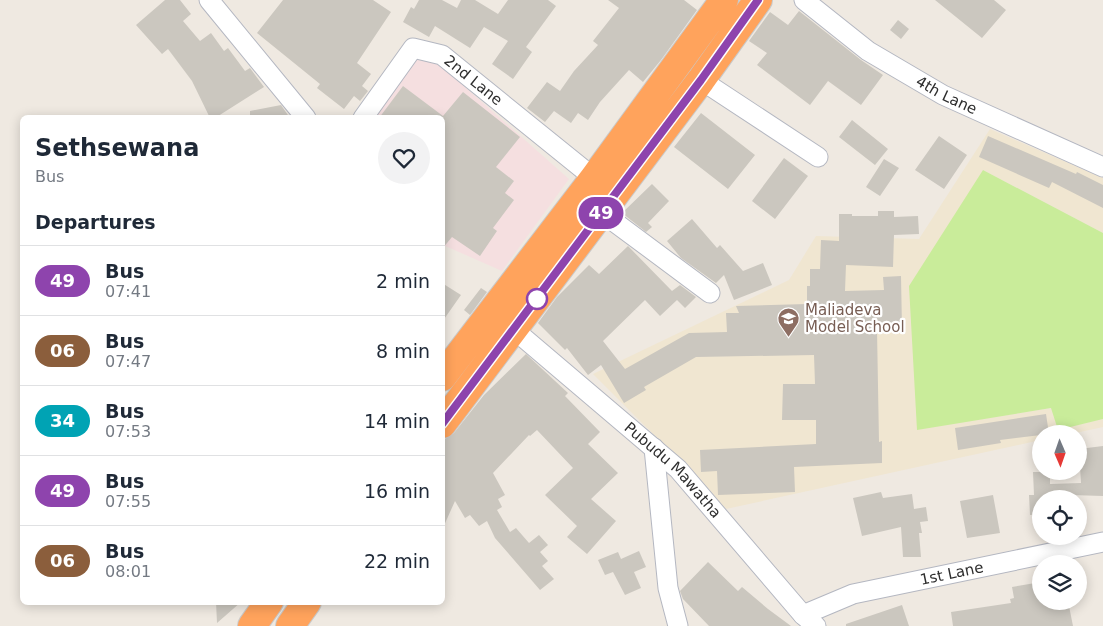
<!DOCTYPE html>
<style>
body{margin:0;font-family:"DejaVu Sans",sans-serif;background:#f2f2f3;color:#1f2937;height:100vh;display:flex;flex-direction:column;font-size:19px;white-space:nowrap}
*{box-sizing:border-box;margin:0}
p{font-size:16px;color:#747a83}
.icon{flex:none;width:28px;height:28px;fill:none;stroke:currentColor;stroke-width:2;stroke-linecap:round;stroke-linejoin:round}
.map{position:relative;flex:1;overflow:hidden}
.side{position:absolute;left:20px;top:115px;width:425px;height:490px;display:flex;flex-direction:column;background:#fff;border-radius:8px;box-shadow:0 2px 12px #0003}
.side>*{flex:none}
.badge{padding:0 10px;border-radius:16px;font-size:18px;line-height:32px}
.needle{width:32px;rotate:178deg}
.tools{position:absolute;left:1032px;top:425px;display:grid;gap:10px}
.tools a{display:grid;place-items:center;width:55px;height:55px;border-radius:50%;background:#fff;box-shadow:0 2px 12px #0003;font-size:25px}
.map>.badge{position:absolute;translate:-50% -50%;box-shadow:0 0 0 2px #fff}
h2{padding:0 15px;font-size:19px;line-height:45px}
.round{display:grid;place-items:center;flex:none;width:52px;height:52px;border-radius:26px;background:#f2f2f3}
.head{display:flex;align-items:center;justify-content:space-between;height:85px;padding:0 15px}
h1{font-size:24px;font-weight:600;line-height:38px}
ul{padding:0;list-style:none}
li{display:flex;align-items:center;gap:15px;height:70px;padding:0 15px;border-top:1px solid #e0e1e3}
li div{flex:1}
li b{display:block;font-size:19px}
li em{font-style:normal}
li .badge{min-width:55px;font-weight:700;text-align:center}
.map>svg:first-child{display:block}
.education{fill:#f0e6d1}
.medical{fill:#f5dfe0}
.pitch{fill:#c9ec9a}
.building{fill:#cbc7bf}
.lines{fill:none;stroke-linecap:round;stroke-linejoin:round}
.minor-casing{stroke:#b4b7c1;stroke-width:21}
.highway-casing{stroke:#c9c9c9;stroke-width:30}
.minor{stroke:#fff;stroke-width:19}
.highway{stroke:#ffa35c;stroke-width:28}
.line-casing{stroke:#fff;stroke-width:11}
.line{stroke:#8e44ad;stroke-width:8}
.stop-dot{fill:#fff;stroke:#8e44ad;stroke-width:2.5}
.labels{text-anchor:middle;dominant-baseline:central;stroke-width:4.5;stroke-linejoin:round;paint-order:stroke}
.street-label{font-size:15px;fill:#2e2e2e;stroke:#fff}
.education-label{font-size:15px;fill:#785e54;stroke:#fff;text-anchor:start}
</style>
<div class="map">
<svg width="1103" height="626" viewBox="0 0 1103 626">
<rect width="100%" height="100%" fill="#efe9e1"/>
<path class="education" d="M990,129L1103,178V233L983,170L917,429L1052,408L1058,429L1103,419V427L1071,434H1041V440L726,509L688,469L593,374L789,280L816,236L919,239Z"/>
<path class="medical" d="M414,59L439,64L569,179L502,271L443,245L442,118H373Z"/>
<path class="pitch" d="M983,170L1103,233V419L1058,430L1051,408L917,430L909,286Z"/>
<path class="building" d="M165,0H180L191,14L183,21L200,41L211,33L224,51L228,48L245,71L250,68L264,87L215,118H210L192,81L168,49L162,54L136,25Z
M283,0H373L391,12L357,63L371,74L362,86L368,91L360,101L354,96L344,109L317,88L320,84L257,33Z
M419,0H442L457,8L461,0H475L498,14L508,0H548L556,6L526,47L532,52L513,79L492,64L508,41L484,27L470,48L435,26L429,37L403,22L411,7L414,9Z
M608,0H684L697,10L661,60L643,82L629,70L600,102L588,120L578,113L571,123L554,111L545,122L527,108L547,82L560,91L574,71L598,45L593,41L619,8Z
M935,0H994L1006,10L982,38Z
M799,11L861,60L883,75L861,105L828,81L810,105L757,65L767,53L749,41L770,12L788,25Z
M898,20L909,29L901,39L890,30Z
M403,86L443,116L463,92L520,137L496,167L514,181L505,193L514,200L493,228L497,231L480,256L452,237L442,249V118H379Z
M281,105L290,118H250V111Z
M701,113L755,155L728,189L674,147Z
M852,120L888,149L875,165L839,137Z
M939,136L967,155L944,189L915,170Z
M988,136L1076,174L1077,172L1103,185V208L1052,182L1049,188L979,157Z
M784,158L808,176L775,219L752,201Z
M884,159L899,168L880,196L866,187Z
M652,184L669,201L648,223L652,227L646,232L622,213Z
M878,211H894V217L918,216L919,234L894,235L893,267L846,265L845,291L884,290L883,277L901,276L902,329L877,330L879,442L882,441V463L794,467L795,492L718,495L717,471L701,472L700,450L816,444V420H782L783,384H815L814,355L696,357L644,387L646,390L624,403L601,365L588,375L567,348L565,350L538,323L557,297L589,265L599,274L628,246L672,291L680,285L696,297L685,308L677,300L660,316L645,300L603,341L625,369L689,333L727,332L726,313H739L736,306L807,304V286H810V269H820L821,240L839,241V214H852V216H878Z
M692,219L717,248L720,245L743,271L763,263L772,285L734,300L724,275L716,283L681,258L667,241Z
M442,283L461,295L442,322Z
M481,288L487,292L470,315L464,310Z
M526,354L568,393L565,396L600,432L588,444L618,473L591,499L616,521L587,554L567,537L577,526L545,495L573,468L537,430L530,436L529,435L493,473L505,495L498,499L502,507L497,510L510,532L516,528L529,543L539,535L548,545L540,552L548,561L542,566L554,579L540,590L495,538L487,521L479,526L470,515L465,518L455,501L442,530V441L454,433L484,395Z
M1046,414L1049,434L1000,440L1001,443L958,450L955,428Z
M1103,446V496L1071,495V499H1041V514L1030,515L1029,495H1034L1033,472H1050V484L1081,483L1079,449Z
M881,492L883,498L912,494L914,509L926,507L928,521L920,522L922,533H919L921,557H903L901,527L862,536L853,498Z
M993,495L1000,533L967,538L960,501Z
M639,551L646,567L634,572L641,588L625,595L613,572L605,575L598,560L618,552L621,559Z
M708,562L738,591L742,587L768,609L791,626H709L683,599L680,591Z
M1041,582V601H1068L1073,626H953L951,612L1011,603L1010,599L1014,598L1012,587Z
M216,602H241L217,623Z
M902,605L909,626H846V624Z"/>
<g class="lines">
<defs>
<g id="minor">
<path d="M209,0L306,118"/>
<path id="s1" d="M804,0L868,51L943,95L1103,167"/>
<path d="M701,80L818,157"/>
<path id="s2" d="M363,118L413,48L442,55L594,178"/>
<path d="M601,212L710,293"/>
<path id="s3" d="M505,322L678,469L803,615L816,626"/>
<path d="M654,448L668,588L678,626"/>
<path id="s4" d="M803,615L853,594L1103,542"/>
</g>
<path id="highway" d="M442,377L594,178L724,0
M442,424L701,80L758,0
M252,626L269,602
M290,626L307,602"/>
</defs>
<use href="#minor" class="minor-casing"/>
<use href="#highway" class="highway-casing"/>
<use href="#minor" class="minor"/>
<use href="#highway" class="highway"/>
</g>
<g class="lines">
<defs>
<path id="line" d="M442,424L701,80L758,0"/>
</defs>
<use href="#line" class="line-casing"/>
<use href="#line" class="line"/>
</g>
<defs>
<symbol id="school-pin" viewBox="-11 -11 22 30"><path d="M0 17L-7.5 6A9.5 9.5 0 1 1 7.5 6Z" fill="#8d6e63" stroke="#fff"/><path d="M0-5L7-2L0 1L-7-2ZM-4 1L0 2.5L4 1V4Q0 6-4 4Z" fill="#fff"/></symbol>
</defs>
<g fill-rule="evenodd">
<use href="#school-pin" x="776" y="306" width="25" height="34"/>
</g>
<circle class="stop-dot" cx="537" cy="299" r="10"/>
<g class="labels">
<g class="street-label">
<text stroke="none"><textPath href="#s2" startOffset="156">2nd Lane</textPath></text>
<text stroke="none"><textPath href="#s1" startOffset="172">4th Lane</textPath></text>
<text stroke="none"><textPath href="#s3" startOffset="224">Pubudu Mawatha</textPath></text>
<text stroke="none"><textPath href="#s4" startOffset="155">1st Lane</textPath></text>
</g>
<g class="education-label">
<text x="805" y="310">Maliadeva<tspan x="805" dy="17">Model School</tspan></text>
</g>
</g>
</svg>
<div class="tools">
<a><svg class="needle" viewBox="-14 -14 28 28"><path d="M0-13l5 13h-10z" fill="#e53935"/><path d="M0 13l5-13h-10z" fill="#747a83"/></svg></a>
<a><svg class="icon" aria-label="locate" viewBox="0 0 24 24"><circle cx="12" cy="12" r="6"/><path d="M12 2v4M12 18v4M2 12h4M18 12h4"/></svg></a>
<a><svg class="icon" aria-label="layers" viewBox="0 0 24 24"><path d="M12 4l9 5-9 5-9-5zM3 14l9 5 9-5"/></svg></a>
</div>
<b class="badge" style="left:601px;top:213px;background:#8e44ad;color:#fff">49</b>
<section class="side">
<div class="head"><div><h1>Sethsewana</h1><p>Bus</p></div><a class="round"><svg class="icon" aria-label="heart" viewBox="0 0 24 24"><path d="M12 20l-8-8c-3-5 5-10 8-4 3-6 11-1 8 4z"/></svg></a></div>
<h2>Departures</h2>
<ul>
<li><span class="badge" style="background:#8e44ad;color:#fff">49</span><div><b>Bus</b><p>07:41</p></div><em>2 min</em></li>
<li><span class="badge" style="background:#8b5e3c;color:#fff">06</span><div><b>Bus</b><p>07:47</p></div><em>8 min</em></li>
<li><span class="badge" style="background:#00a3b4;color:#fff">34</span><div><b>Bus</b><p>07:53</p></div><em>14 min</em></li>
<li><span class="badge" style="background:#8e44ad;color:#fff">49</span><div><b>Bus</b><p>07:55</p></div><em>16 min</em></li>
<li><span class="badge" style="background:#8b5e3c;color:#fff">06</span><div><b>Bus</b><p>08:01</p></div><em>22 min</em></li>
</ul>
</section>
</div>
